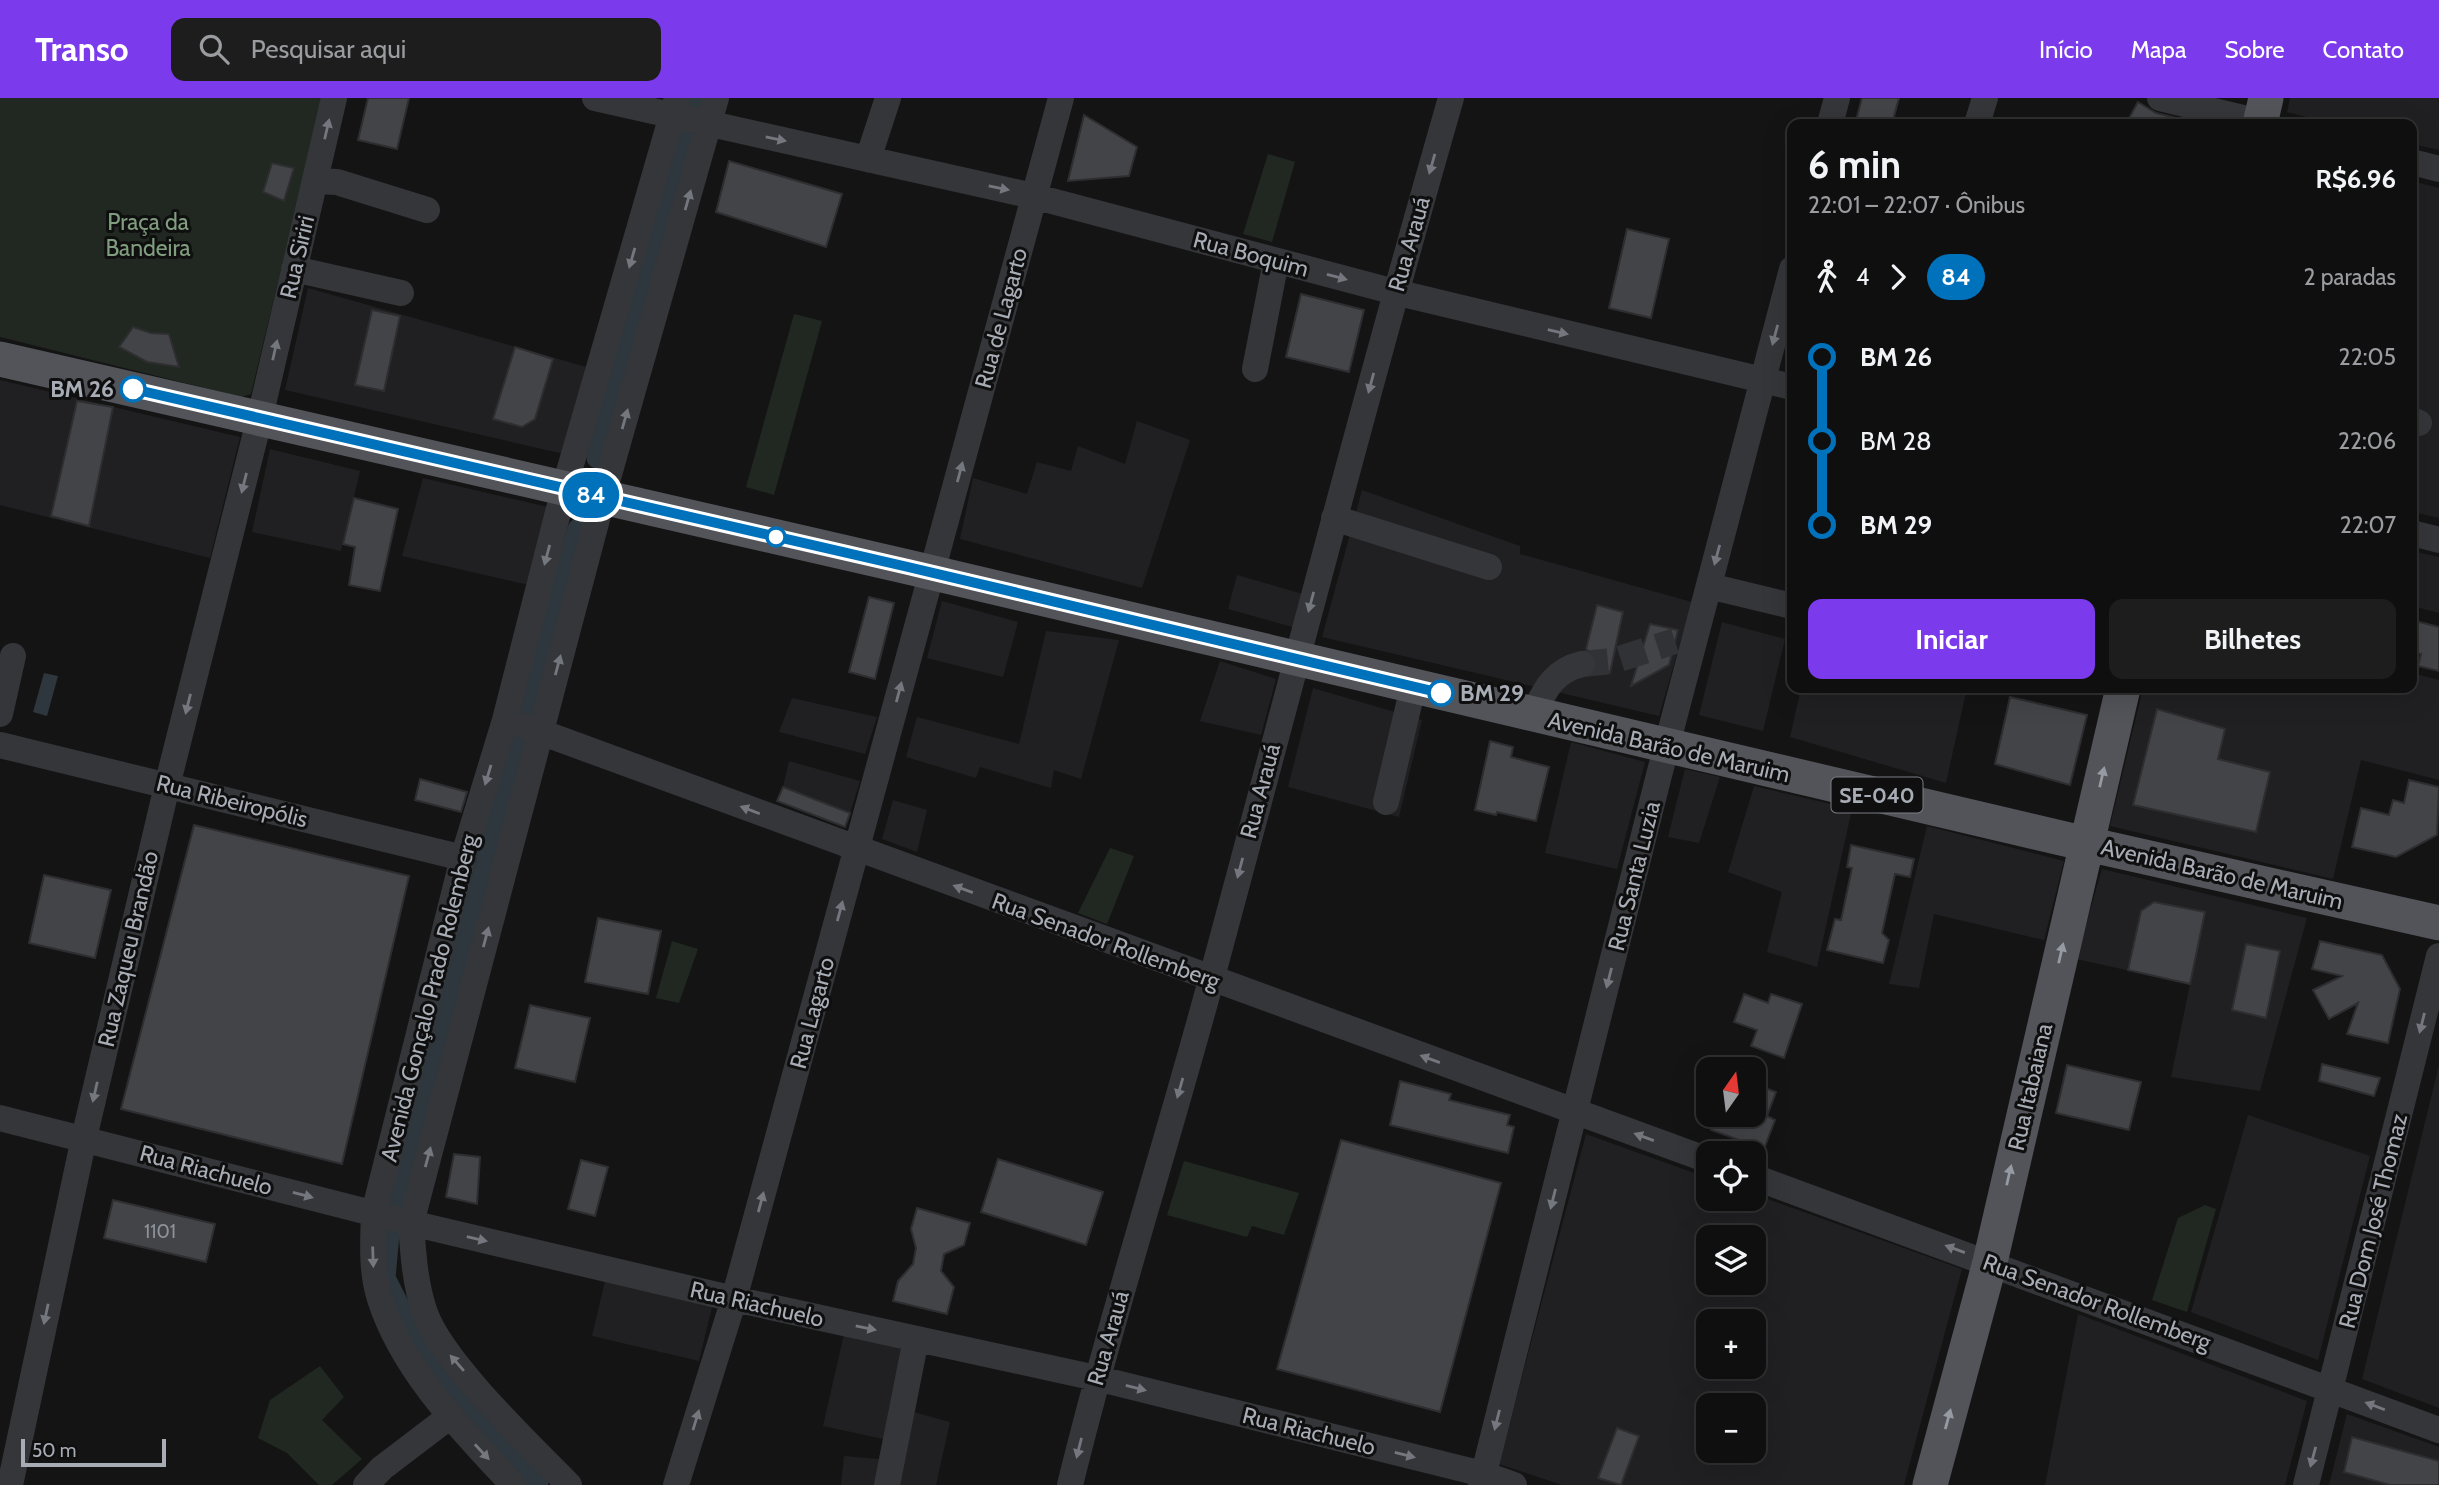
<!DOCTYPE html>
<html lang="pt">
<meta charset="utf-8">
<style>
body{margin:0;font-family:Cabin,sans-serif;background:#1d1d1e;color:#f1f3f6;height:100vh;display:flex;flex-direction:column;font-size:26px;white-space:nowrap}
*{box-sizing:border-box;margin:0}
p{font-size:23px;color:#9b9c9f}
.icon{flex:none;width:38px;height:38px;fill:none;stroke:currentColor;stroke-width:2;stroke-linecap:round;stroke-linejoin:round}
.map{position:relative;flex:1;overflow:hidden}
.details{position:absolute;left:1787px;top:21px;width:630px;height:574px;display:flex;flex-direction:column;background:#0f0f10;border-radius:14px;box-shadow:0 7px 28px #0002,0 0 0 2px #2f2f30}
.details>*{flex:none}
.badge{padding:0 14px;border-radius:23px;font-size:24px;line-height:46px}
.needle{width:46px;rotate:14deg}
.buttons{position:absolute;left:1696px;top:959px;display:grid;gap:14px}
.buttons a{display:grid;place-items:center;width:70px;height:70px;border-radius:14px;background:#0f0f10;box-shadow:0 7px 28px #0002,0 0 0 2px #2f2f30;font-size:35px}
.scale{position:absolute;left:21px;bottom:18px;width:145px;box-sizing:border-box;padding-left:7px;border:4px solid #a7acb5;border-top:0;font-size:19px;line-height:24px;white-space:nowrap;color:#a7acb5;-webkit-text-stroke:5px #0f0f10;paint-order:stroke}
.map>.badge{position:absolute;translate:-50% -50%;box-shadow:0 0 0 4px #fff}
.legs{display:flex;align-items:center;gap:10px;height:77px;padding:0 21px;font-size:23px}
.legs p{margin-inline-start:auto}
.overview{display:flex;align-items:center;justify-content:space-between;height:119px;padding:0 21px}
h1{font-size:38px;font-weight:700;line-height:52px}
.action{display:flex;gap:14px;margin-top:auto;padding:14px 21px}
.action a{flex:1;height:80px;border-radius:14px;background:#7c3aed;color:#fff;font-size:28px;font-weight:700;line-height:80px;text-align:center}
.action a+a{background:#1d1d1e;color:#f1f3f6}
ul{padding:0 21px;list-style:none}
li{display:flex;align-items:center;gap:24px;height:84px;font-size:26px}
li i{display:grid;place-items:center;width:10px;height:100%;margin:0 9px;background:currentColor}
li i::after{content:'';width:18px;height:18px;margin:-9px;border:5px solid;border-radius:50%;background:#0f0f10}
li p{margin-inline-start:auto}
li:first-child i{background:linear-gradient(#0000 50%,currentColor 0)}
li:last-child i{background:linear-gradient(currentColor 50%,#0000 0)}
header{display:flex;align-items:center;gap:42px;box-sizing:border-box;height:98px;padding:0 35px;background:#7c3aed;color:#fff}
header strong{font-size:33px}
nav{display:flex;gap:38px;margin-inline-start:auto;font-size:24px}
.search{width:490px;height:63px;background:#1d1d1e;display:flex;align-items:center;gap:18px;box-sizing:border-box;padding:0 24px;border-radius:14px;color:#9b9c9f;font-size:26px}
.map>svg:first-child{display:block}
.built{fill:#202022;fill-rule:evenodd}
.green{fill:#202821}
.water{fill:#2e373d}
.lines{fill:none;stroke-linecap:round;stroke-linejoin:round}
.canal{stroke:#2e373d;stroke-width:21}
.building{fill:#434448;stroke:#2e2e31;stroke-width:2}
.minor-tunnel{stroke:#313235;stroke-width:26;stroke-dasharray:26 13;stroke-linecap:butt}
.minor{stroke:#35363a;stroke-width:26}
.major{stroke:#525459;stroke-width:35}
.oneway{fill:#74777e}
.oneway2{fill:#969aa3}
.line-1-casing{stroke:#fff;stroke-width:16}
.line-1{stroke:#0072bc;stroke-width:10}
.stop-1-dot{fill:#fff;stroke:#0072bc;stroke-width:3.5}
.labels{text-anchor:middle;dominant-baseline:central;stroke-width:6;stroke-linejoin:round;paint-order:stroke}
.number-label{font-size:19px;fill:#8e929a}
.shield{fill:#0f0f10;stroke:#797d84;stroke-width:2}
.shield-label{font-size:21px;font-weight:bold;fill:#a7acb5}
.park-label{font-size:23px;fill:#809e7f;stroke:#0f0f10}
.street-label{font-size:23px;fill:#a7acb5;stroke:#0f0f10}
.stop-label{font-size:23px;font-weight:bold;fill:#a7acb5;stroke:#0f0f10;text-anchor:end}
</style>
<header>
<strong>Transo</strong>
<div class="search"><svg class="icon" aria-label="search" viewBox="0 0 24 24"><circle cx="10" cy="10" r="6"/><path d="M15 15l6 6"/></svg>Pesquisar aqui</div>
<nav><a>Início</a><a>Mapa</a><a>Sobre</a><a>Contato</a></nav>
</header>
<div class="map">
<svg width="2439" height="1387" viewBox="0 0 2439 1387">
<rect width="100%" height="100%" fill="#141415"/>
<path class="built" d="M2290,0H2439V52L2412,46V26H2334L2287,14Z
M2412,83L2439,90V420L2412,414Z
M308,190L590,270L564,356L285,292Z
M0,282L240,339L210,460L0,407Z
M1137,323L1190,342L1142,490L960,441L973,380L1027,396L1037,364L1071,373L1078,348L1125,366Z
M270,351L360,373L341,453L252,434Z
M423,380L548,409L529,487L402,458Z
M1362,392L1520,448V456L1692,504L1659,618L1322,539Z
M2412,453L2439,459V515L2412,508Z
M1237,477L1303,496L1296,530L1228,511Z
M942,503L1018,524L1003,579L927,560Z
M1722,524L1785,541L1763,633L1699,617Z
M1046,533L1119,542L1081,681L1054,672L1051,690L980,669L976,680L906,659L917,619L1019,646Z
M1220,563L1276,581L1261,637L1200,623Z
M2412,575L2439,582V682L2361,662L2333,781L2110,728L2143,590H2412Z
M1313,590L1422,622L1399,719L1288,689Z
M1801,590H1967L1946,685L1790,639Z
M792,600L877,619L865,656L779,634Z
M1571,644L1645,664L1617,771L1545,755Z
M789,663L860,683L850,715L783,689Z
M1685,671L1720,679L1699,745L1668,739Z
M1754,688L1852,711L1817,869L1767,854L1782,794L1728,774Z
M893,702L927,712L917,754L882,741Z
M1927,728L2064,763L2044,842L1934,816L1919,890L1889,886Z
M2102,771L2307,820L2260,993L2171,979L2190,886L2076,861Z
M2439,967V1310L2362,1281Z
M2248,1017L2370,1058L2318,1262L2191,1214Z
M1586,1036L1708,1080V1101H1754V1096L1962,1171L1904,1387H1562L1499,1366ZM1708,1139H1754V1185H1708ZM1708,1223H1754V1269H1708ZM1708,1307H1754V1353H1708Z
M605,1183L712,1209L699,1263L592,1238Z
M2078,1216L2307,1303L2285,1387H2045Z
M844,1236L906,1248L910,1313L950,1324L936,1387H841L844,1358L879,1361L883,1341L823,1328Z
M2347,1316L2439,1349V1387H2329Z"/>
<path class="green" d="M0,0H322L251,296L241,299L0,239Z
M1268,56L1295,64L1272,144L1243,136Z
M794,216L822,223L774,397L746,389Z
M1110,750L1134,758L1107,826L1078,815Z
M672,843L698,851L679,905L656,900Z
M1184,1063L1299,1095L1284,1137L1252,1128L1247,1139L1167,1117Z
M2205,1107L2216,1111L2187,1214L2152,1202L2178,1120Z
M320,1268L344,1299L322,1322L362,1361L332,1387H319L287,1355L258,1340L270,1302Z"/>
<path class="water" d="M44,575L58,578L47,618L33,614Z"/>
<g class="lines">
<path class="canal" d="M597,360L693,0
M538,1387L468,1313L415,1239L385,1180L389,1136L401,1074L578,431"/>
</g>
<path class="building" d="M368,0H409L397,51L358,42Z
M1862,0H1899L1892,26H1855Z
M2138,4L2156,15L2201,26H2126Z
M1084,17L1137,49L1129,78L1068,83Z
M729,63L842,96L826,149L716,114Z
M272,65L294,70L284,103L263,94Z
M1627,131L1669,141L1651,220L1609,210Z
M1301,196L1364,212L1349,274L1286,259Z
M372,212L400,218L384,293L355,287Z
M133,229L151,235L169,236L179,269L147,264L119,249Z
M515,249L553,261L535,321L522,329L493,321Z
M77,303L113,309L89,428L51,418Z
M354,400L398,411L380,493L349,487L355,449L343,446Z
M869,499L894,505L875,581L849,574Z
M1597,507L1623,514L1610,575L1597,571V561L1586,551Z
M2412,522L2439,529V573L2418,568L2421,556L2412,554Z
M1650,526L1678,532L1669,567L1631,588Z
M2010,599L2087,617L2070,687L1995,666Z
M2157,611L2225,631L2218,661L2270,674L2256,734L2133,707Z
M1490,643L1513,649L1511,659L1549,669L1536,723L1497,714L1496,717L1475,712Z
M420,681L467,694L461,714L415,702Z
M2409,682L2439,689L2437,737L2396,759L2352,749L2361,710L2389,717L2393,702L2404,705Z
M783,689L850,715L845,729L777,703Z
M194,727L409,778L342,1066L121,1011Z
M1851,747L1914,761L1910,779L1895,776L1882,835L1889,842L1883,865L1827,852L1835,821L1841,822L1852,770L1847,769Z
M44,777L111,792L95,860L29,845Z
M2154,804L2205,814L2190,886L2128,872L2141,813Z
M598,820L661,833L648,896L585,884Z
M2320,843L2382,857L2400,891L2388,945L2347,936L2358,905L2329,921L2313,892L2342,878L2312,871Z
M2246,846L2280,853L2266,920L2232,912Z
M1744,896L1768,905L1771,896L1802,906L1784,960L1751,948L1757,932L1734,924Z
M530,907L590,920L575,984L515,970Z
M2322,966L2380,980L2374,998L2319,983Z
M2067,967L2141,984L2129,1032L2056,1015Z
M1400,983L1451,996L1449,1002L1510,1017L1507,1027L1514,1029L1508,1055L1390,1027Z
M1754,986L1776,994L1767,1018L1775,1022L1764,1051L1711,1032L1716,1017H1754Z
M1341,1042L1501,1085L1440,1314L1277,1271Z
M454,1056L480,1059L477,1106L446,1099Z
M998,1061L1103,1094L1086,1147L981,1114Z
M581,1062L608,1069L595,1118L568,1111Z
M113,1102L215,1126L206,1164L104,1140Z
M917,1110L970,1125L964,1147L944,1156L941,1173L954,1189L947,1216L893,1203L898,1183L913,1166L916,1150L911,1131Z
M1617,1330L1639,1338L1621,1387L1598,1380Z
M2352,1339L2439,1363V1387H2390L2344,1374Z"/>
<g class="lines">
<path class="minor-tunnel" d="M1582,566L1613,563L1675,543"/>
<path class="minor" d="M595,0L1033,98L1395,194L1792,289
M2160,0L2268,26
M1830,26L1837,0
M1977,26L1985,0
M871,62L870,55L888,0
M2412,64L2439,71
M315,83L337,84L427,112
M294,171L401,195
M1255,271L1276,163
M2412,322L2419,325
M1334,420L1489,469
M2412,435L2439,442
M1709,488L1792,508
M0,616L13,558
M1533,616C1545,592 1553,573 1582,566
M524,628L1708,1062
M0,647L463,760
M1386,704L1413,589
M0,1020L411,1125L734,1201L1096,1280L1483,1376L1514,1387
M1754,1079L2439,1332
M10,1387L84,1040L167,688L260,319L334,0
M366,1387L382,1370L449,1319
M513,1387C462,1332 403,1273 380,1201C371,1173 373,1144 374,1115L463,760L505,622L564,391L677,0
M569,1387C530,1347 443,1265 425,1215C415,1186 413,1155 411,1125L606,387L716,0
M676,1387L734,1201L1061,0
M887,1387L916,1241
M1070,1387C1112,1216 1166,1049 1212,879C1291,586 1367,292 1451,0
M1481,1387L1658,681L1792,171
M2306,1387L2439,858"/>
<path class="major" d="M2260,26L2266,0
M0,261L908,469L2065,741L2439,825
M1930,1387L1990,1164L2123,590"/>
</g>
<defs><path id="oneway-solid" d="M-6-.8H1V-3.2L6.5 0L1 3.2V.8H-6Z" transform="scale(1.75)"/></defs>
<g class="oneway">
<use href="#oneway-solid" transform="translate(327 31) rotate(-77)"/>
<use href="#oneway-solid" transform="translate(776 41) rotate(12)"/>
<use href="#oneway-solid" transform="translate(1432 66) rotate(106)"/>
<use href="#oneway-solid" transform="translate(999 90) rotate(12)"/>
<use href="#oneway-solid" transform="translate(688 102) rotate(-74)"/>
<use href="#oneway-solid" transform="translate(632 160) rotate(106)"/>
<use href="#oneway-solid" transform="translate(1337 179) rotate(15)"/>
<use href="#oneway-solid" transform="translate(1558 234) rotate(13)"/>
<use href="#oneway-solid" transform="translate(1775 237) rotate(105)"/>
<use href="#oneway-solid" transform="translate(275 252) rotate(-77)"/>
<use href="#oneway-solid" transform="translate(1371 285) rotate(105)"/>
<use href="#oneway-solid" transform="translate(625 321) rotate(-74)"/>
<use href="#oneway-solid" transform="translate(960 374) rotate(-75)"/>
<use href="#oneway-solid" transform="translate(244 385) rotate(104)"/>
<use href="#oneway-solid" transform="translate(547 457) rotate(105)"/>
<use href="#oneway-solid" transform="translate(1717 457) rotate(105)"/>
<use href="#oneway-solid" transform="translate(1311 504) rotate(105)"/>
<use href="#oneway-solid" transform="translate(558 567) rotate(-75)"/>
<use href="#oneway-solid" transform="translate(899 594) rotate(-75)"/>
<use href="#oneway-solid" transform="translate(188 606) rotate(104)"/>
<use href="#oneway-solid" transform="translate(488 677) rotate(107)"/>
<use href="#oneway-solid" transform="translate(750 712) rotate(-159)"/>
<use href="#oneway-solid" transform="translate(1240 770) rotate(105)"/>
<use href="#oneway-solid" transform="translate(963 791) rotate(-160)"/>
<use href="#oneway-solid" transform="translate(840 813) rotate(-75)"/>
<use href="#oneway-solid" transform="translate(486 839) rotate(-75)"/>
<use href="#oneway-solid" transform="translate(1609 880) rotate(104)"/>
<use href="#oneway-solid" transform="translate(2422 925) rotate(104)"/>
<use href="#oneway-solid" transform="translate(1430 961) rotate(-160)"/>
<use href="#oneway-solid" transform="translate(1180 990) rotate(106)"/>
<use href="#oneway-solid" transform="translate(95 994) rotate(103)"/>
<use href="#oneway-solid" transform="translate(1644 1039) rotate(-160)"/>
<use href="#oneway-solid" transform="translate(428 1059) rotate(-75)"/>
<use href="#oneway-solid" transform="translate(303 1097) rotate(15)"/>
<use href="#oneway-solid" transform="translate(1553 1101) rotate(104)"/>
<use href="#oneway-solid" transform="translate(761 1104) rotate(-75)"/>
<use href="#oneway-solid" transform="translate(477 1141) rotate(13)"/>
<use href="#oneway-solid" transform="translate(1955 1151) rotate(-160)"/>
<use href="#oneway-solid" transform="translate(373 1159) rotate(88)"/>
<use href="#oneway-solid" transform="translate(46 1216) rotate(102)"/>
<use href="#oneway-solid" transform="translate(866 1230) rotate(12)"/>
<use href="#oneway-solid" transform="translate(457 1265) rotate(-131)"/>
<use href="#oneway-solid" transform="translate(1136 1290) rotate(14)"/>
<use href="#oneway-solid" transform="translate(2375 1308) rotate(-159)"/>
<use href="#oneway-solid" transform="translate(696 1322) rotate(-73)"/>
<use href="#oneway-solid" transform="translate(1497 1322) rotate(104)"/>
<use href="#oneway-solid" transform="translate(1079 1350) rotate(104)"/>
<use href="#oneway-solid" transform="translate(482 1354) rotate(47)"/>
<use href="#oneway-solid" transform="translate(1405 1357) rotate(14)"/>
<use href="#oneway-solid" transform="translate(2313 1359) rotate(105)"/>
</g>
<g class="oneway2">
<use href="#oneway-solid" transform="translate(2102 679) rotate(-77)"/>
<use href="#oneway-solid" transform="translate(2061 855) rotate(-77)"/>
<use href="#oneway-solid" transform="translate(2009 1077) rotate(-77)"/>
<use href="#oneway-solid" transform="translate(1948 1321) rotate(-75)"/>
</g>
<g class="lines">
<defs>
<path id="line-1" d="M133,291L908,469L1441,595"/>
</defs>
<use href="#line-1" class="line-1-casing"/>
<use href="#line-1" class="line-1"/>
</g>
<g class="stop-1-dot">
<circle cx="133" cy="291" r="12"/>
<circle cx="776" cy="439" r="9"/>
<circle cx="1441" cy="595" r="12"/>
</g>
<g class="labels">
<g class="number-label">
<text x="160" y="1133">1101</text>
</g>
<rect class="shield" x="1831.5" y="679.5" width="91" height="35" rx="5"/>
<g class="shield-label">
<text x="1877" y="697">SE-040</text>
</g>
<g class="park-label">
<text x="148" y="124">Praça da<tspan x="148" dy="26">Bandeira</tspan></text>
</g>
<g class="street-label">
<text transform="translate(1409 146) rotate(-74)">Rua Arauá</text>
<text transform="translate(1251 156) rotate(15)">Rua Boquim</text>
<text transform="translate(297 159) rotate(-77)">Rua Siriri</text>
<text transform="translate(1001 220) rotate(-75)">Rua de Lagarto</text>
<text transform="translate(1669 649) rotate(13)">Avenida Barão de Maruim</text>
<text transform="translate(1260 693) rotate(-75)">Rua Arauá</text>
<text transform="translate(232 703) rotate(14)">Rua Ribeiropólis</text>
<text transform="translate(2222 776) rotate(13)">Avenida Barão de Maruim</text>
<text transform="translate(1634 778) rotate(-76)">Rua Santa Luzia</text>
<text transform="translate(1106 843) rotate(20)">Rua Senador Rollemberg</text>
<text transform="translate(128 851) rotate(-77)">Rua Zaqueu Brandão</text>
<text transform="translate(429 900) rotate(-76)">Avenida Gonçalo Prado Rolemberg</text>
<text transform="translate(812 915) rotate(-75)">Rua Lagarto</text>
<text transform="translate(2030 989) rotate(-77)">Rua Itabaiana</text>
<text transform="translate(206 1072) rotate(15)">Rua Riachuelo</text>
<text transform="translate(2373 1123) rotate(-76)">Rua Dom José Thomaz</text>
<text transform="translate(2097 1204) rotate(20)">Rua Senador Rollemberg</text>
<text transform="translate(757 1206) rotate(13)">Rua Riachuelo</text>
<text transform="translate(1108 1240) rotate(-74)">Rua Arauá</text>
<text transform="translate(1309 1333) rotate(14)">Rua Riachuelo</text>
</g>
<g class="stop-label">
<text x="114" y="291">BM 26</text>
<text x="1460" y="595" text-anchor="start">BM 29</text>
</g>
</g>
</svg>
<div class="buttons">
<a><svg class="needle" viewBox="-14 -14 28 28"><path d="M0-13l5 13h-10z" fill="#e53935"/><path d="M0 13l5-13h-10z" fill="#9b9c9f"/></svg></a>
<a><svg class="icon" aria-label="locate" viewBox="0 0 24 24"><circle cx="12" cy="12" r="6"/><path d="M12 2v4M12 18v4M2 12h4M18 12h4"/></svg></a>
<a><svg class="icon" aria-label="layers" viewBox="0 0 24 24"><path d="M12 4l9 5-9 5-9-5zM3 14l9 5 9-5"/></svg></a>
<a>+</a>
<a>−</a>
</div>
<div class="scale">50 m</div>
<b class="badge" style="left:591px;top:397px;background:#0072bc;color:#fff">84</b>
<section class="details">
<div class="overview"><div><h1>6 min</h1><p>22:01 – 22:07 · Ônibus</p></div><b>R$6.96</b></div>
<div class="legs"><svg class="icon" aria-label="walk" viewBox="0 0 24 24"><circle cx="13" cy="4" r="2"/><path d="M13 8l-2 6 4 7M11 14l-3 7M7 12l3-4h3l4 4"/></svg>4<svg class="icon" aria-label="forward" viewBox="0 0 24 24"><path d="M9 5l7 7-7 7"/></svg><b class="badge" style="background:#0072bc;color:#fff">84</b><p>2 paradas</p></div>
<ul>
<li><i style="color:#0072bc"></i><b>BM 26</b><p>22:05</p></li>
<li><i style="color:#0072bc"></i><span>BM 28</span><p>22:06</p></li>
<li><i style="color:#0072bc"></i><b>BM 29</b><p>22:07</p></li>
</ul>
<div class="action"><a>Iniciar</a><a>Bilhetes</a></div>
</section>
</div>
